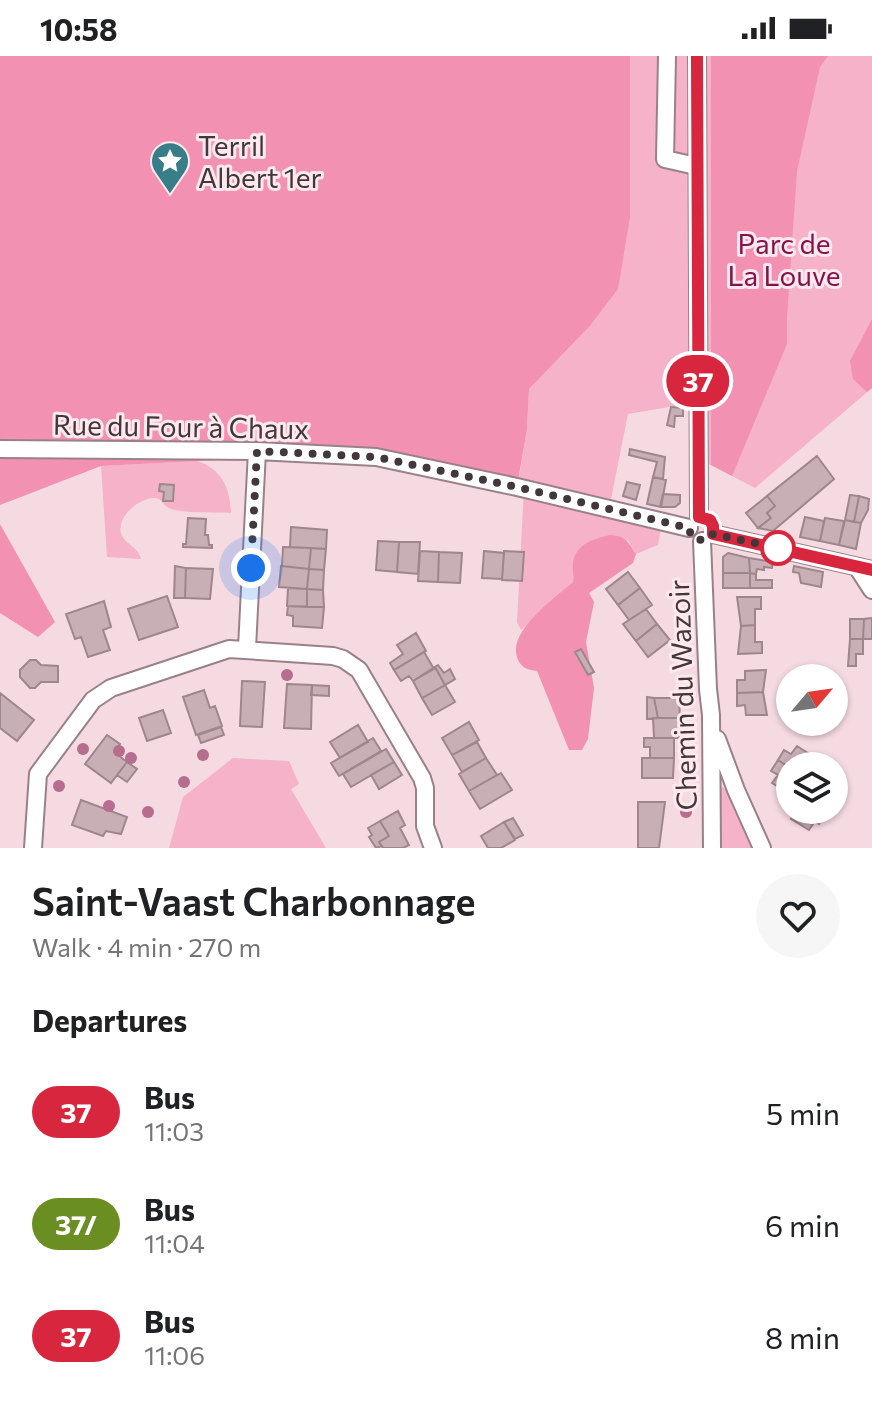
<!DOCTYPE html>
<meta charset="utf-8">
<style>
body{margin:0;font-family:Commissioner,sans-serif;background:#f6f6f6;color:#202124;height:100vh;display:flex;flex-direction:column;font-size:30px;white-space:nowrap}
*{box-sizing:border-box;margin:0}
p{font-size:26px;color:#757577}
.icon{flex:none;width:44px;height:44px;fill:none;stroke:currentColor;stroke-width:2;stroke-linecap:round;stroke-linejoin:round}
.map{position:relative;height:792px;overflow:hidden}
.panel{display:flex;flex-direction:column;background:#fff;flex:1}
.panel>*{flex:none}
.badge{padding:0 16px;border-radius:26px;font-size:28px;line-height:52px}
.needle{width:52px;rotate:61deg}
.fabs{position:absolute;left:776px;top:608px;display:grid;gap:16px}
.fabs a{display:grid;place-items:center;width:72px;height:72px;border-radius:50%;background:#fff;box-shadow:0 2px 6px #0004;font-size:40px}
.you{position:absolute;width:40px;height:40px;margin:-20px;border:6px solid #fff;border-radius:50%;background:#1a73e8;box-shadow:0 0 0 12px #1a73e833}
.map>.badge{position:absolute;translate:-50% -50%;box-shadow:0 0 0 4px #fff}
h2{padding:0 32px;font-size:30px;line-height:72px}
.round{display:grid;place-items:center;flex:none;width:84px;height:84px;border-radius:42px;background:#f6f6f6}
.head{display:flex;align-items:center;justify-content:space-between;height:136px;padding:0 32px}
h1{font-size:38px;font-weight:600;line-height:60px}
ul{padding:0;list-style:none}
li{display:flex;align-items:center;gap:24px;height:112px;padding:0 32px}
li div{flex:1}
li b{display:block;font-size:30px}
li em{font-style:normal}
li .badge{min-width:88px;font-weight:700;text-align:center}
.status{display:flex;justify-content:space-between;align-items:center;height:56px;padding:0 40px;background:#fff;direction:ltr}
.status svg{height:22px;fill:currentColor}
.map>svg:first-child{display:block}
.green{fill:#f6b2c8}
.forest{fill:#f291b2}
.building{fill:#c8aeb5;stroke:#9e868d;stroke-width:2}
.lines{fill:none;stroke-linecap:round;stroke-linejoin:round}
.minor-casing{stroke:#9a8189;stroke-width:20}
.minor{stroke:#fff;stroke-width:16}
.tree{fill:#b76d8e}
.line-casing{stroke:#fff;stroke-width:18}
.line{stroke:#d7263d;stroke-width:12}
.walk{stroke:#42373a;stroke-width:8;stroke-dasharray:0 14.4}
.stop-dot{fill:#fff;stroke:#d7263d;stroke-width:4}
.labels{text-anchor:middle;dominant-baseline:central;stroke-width:6;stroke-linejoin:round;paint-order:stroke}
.poi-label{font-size:28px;fill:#42373a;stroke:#ffe9ef;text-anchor:start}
.park-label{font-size:28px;fill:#851349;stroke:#ffe9ef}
.street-label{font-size:28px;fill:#42373a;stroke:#ffe9ef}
</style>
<div class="status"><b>10:58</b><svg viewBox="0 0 49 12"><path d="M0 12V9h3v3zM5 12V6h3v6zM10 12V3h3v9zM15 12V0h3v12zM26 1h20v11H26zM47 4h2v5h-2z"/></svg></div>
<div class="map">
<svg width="872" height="792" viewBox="0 0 872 792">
<rect width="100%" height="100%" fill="#f5dae2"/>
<path class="green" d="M630,0H872V332L755,432L711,409L698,408V346L628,358L611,443L519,422L527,373L529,333L589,271L630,161Z
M197,405C222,413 230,432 231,457C217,456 181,458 169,452C163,449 162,442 154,442C139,442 114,462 122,480C127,489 138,491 141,503L107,501L101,410Z
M524,433L662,466L658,489L636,498L628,484L573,507V526L521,574L517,566Z
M233,702L289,705L299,728L291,733L326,792H169L183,741Z
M721,730L725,733L751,792H721Z"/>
<path class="forest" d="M0,0H630V161L618,233L589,271L529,333L527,373L517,431L376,401L256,402L101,410L0,449Z
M711,0H828L820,11L797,115L787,261V288L732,420L711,409Z
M872,263V332L867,336L853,323L850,305Z
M0,468L55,566L38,581L0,557Z
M610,479C625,480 628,485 636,498L633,507L589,537L594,546L586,586L594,632L588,683L582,694H569L537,615C527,614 520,611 517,601C508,575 555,542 573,526C574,519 572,513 573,506C577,487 594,483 610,479Z"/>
<path class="building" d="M671,351L683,352V360H675L674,371L667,369Z
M630,393L665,401L663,423L653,421L657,406L629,399Z
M817,400L834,423L773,475L758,472L771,462L767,457L775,450L767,440Z
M653,421L666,424L661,451L647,448Z
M627,426L640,429L636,444L623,440Z
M160,428L174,429L173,445H163L164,436L159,435Z
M663,438L680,439V447L675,451H660Z
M850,439L859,440L854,466L845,464Z
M767,440L775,450L767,457L771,462L758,472L746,457Z
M859,440L869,443L868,454L861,467L854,466Z
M805,461L824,465L820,485L800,481Z
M188,462L206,463L205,479H208L209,489H212V492L183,491V488H186Z
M825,462L844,465L839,489L820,485Z
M845,464L861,467L856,493L839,489Z
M291,471L327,474L326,493L290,491Z
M378,485L399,486L397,516L376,514Z
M399,486H420L418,518L397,516Z
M283,491L311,492L309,513L282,510Z
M311,492L326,493L324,514L309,513Z
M420,495L439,496L438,526L418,525Z
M484,495L504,497L502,523L482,522Z
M504,495L524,496L522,525L502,524Z
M439,496L462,497L460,527L438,526Z
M728,497L749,502L750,517H723V501Z
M749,502L773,506L772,512L764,511V514L757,513L756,518L750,517Z
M175,510L186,512L185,542H174Z
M281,510L309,513L307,533L279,531Z
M794,510L823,516L821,531L801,527L799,517L793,516Z
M186,512L213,513L210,543L185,542Z
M309,513L324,514L323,534L307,533Z
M628,516L640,532L618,549L606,533Z
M723,517H750V532H723Z
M750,517L756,518V524H772V532H750Z
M288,532L307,533V551L287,550Z
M640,532L652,549L629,564L618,549Z
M307,533L323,534L324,551H307Z
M167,540L178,571L139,584L128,553Z
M737,541H761V553H755V569L741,570Z
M104,545L111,571L103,574L110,594L88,601L81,581L75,583L66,558Z
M288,550L324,551L322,572L293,570V560L287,559Z
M646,553L657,568L636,585L623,568Z
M872,562V583H863L864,563Z
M850,563H864L863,583H850Z
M657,568L670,584L648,601L636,585Z
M755,569V586H762V597L738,598L741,570Z
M416,577L426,595L394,614L390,607L403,598L397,589Z
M850,583H863V598H856V610H848Z
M581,593L594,616L588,619L575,596Z
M424,596L434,613L413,625L409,620L401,625L394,614Z
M30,604H36L41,609L58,610V626H41L35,632H30L20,621V614Z
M438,609L444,617L450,613L455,623L445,629L435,611Z
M435,611L445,629L422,642L413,625Z
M766,614L763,636L737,637V624H745V615Z
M242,625L265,626L262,671L240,670Z
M287,628L312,629L311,673L284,672Z
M312,629L329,630V640L311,639Z
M445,629L455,646L432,659L422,642Z
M204,634L210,652L215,650L222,670L196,679L183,641Z
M763,636L767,659H746L745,649L737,650V637Z
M0,637L34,664L17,685L0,672Z
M647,641L654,642L658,662L647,663Z
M654,642H679L680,662H658Z
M163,654L171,677L147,685L139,662Z
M653,662H680L679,682H654Z
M469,666L479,684L452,699L442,682Z
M358,669L368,686L340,702L330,686Z
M221,671L224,679L201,687L198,679Z
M107,679L120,688L114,696L127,706L111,727L85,708Z
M373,682L381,695L339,720L331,707Z
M644,682H674V702H650V691H644Z
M477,686L486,702L462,716L452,699Z
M797,690L814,701L808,710L790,712L778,704L784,694L791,698Z
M386,693L394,706L351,731L343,718Z
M486,702L497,719L469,735L459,718Z
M642,702H674L673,722H642Z
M778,704L790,712V738L772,727L778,719L771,715Z
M127,706L137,713L127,726L117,719Z
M394,706L402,719L379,733L371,719Z
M501,717L512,734L480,753L469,735Z
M81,744L127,761L121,778L106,775L103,780L72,769Z
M638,746H665L659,792H638Z
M797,754L815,765L809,774L791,763Z
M804,754H816L824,759L819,768L802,757Z
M398,755L405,769L400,772L409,789L403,792H383L379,786L389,780L380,765Z
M513,762L523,779L515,783L504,766Z
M380,765L389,780L379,786L382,790L376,792L369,781L372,779L368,772Z
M504,766L515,784L501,792H488L481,780Z"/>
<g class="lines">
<defs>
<path id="minor" d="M667,0L665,103L696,110
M697,0L699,461
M0,393L257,395L376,401L517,431L689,472
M713,478L872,514
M702,485L708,633L711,659L712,792
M857,511L872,534
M247,592L257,395
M717,683L736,734L762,792
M33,792L38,718L93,644L111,632L229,593L333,600L343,603L359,614L422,722L425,732V770L433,792"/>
</defs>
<use href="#minor" class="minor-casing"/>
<use href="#minor" class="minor"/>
</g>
<g class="tree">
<circle cx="287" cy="619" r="6"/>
<circle cx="83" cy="693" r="6"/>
<circle cx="119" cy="695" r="6"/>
<circle cx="203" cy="699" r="6"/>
<circle cx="131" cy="702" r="6"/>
<circle cx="184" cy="726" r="6"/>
<circle cx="59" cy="730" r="6"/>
<circle cx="109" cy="750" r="6"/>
<circle cx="148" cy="756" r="6"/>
<circle cx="686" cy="756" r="6"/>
</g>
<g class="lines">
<defs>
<path id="line" d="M697,0L699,461L710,464L713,470V478L872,514"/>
</defs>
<use href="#line" class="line-casing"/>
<use href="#line" class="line"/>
<path class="walk" d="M251,512L257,395L376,401L517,431L689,472L691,480L698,484L708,483L713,478L778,492"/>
</g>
<defs>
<symbol id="sight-pin" viewBox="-11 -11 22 30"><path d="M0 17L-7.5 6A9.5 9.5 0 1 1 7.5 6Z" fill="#387e89" stroke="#ffe9ef"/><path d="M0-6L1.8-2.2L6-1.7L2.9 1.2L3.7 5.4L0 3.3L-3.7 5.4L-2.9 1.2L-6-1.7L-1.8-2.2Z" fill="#fff"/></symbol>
</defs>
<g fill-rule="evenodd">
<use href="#sight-pin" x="148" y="83" width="44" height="60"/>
</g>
<circle class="stop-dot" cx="778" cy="492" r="16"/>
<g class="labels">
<g class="poi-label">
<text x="198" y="89">Terril<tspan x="198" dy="32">Albert 1er</tspan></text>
</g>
<g class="park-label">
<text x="784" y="187">Parc de<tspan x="784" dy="32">La Louve</tspan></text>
</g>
<g class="street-label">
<text transform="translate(181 370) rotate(1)">Rue du Four à Chaux</text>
<text transform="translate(682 639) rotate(-92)">Chemin du Wazoir</text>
</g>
</g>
</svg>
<div class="fabs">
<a><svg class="needle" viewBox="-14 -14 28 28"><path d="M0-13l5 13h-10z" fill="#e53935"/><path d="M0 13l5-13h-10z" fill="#757577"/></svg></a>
<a><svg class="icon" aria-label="layers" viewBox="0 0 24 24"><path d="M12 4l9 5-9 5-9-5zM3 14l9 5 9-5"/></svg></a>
</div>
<div class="you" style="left:251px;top:512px"></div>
<b class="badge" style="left:698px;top:325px;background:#d7263d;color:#fff">37</b>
</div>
<section class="panel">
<div class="head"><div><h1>Saint-Vaast Charbonnage</h1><p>Walk · 4 min · 270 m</p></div><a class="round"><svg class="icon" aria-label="heart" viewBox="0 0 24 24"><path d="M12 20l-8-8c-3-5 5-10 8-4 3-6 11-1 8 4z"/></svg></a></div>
<h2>Departures</h2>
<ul>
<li><span class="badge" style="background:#d7263d;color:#fff">37</span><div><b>Bus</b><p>11:03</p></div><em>5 min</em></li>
<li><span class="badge" style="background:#6b8e23;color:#fff">37/</span><div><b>Bus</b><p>11:04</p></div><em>6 min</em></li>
<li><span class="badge" style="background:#d7263d;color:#fff">37</span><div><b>Bus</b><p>11:06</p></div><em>8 min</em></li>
</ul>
</section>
